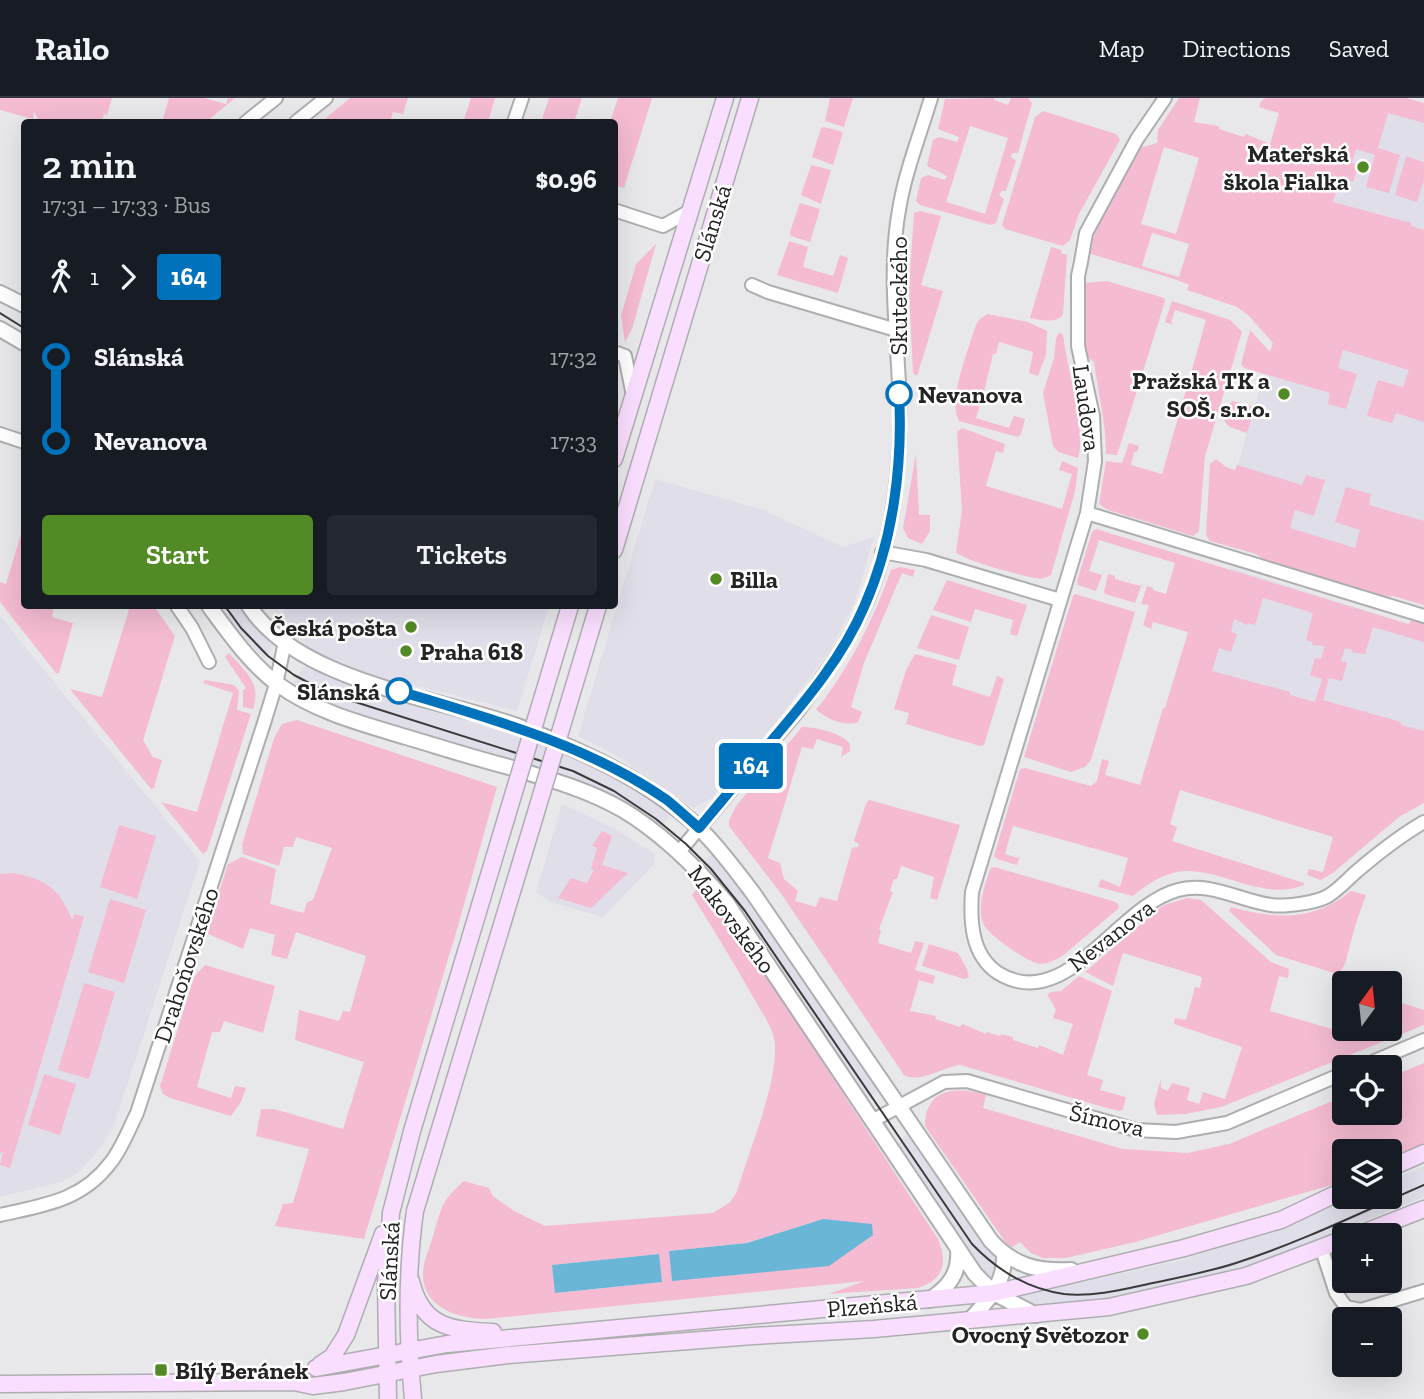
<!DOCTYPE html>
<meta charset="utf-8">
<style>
body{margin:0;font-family:"Zilla Slab",serif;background:#242831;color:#f1f3f6;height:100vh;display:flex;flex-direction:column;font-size:26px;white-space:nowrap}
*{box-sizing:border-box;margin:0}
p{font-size:23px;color:#9ea1a6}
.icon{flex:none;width:38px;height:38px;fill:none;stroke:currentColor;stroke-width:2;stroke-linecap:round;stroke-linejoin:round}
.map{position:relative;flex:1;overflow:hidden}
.sheet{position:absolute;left:21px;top:21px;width:597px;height:490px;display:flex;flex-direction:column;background:#171b24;border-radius:7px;box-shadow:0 7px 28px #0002}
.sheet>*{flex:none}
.badge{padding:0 14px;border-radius:5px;font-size:24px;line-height:46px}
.needle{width:46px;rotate:15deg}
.controls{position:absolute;left:1332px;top:873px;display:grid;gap:14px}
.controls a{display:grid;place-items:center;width:70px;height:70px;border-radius:7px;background:#171b24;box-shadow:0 7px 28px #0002;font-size:35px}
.map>.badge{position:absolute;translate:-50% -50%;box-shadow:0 0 0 4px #fff}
.legs{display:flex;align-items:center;gap:10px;height:77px;padding:0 21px;font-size:23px}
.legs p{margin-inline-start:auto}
.headline{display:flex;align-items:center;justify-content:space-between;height:119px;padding:0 21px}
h1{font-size:38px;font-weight:600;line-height:52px}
.button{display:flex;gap:14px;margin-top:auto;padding:14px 21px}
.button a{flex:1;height:80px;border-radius:7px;background:#528a25;color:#fff;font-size:28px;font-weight:600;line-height:80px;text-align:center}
.button a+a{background:#242831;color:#f1f3f6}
ul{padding:0 21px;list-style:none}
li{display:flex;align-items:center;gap:24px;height:84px;font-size:26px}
li i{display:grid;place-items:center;width:10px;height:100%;margin:0 9px;background:currentColor}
li i::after{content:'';width:18px;height:18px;margin:-9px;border:5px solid;border-radius:50%;background:#171b24}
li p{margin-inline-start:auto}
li:first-child i{background:linear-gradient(#0000 50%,currentColor 0)}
li:last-child i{background:linear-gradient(currentColor 50%,#0000 0)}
header{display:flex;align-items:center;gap:42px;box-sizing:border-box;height:98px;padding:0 35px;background:#171b24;border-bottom:2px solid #363941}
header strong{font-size:33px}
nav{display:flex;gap:38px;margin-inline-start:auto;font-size:24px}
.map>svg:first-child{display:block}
.built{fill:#dfdee9}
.green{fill:#f4bbd2;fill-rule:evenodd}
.water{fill:#69b6d7}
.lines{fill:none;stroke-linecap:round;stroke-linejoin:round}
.minor-casing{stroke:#aeaeb1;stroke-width:16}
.tertiary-casing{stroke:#aeaeb1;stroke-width:18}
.secondary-casing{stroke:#aeaeb1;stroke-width:19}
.minor{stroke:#fff;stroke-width:12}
.tertiary{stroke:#fff;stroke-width:14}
.secondary{stroke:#fadeff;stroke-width:16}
.tram{stroke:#3b3b3c;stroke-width:2}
.secondary-bridge-casing{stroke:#aeaeb1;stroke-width:19;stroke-linecap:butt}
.secondary-bridge{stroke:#fadeff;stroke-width:16}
.line-1-casing{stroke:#fff;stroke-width:16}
.line-1{stroke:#0072bc;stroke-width:10}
.poi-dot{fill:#528a25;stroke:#fff;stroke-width:2.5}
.stop-1-dot{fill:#fff;stroke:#0072bc;stroke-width:3.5}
.labels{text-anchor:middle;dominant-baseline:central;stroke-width:5;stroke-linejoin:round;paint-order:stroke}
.poi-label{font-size:24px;font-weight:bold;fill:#242425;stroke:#fff;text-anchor:end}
.street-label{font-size:24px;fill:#242425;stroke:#fff}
.stop-label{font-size:24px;font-weight:bold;fill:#242425;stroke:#fff;text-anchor:start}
</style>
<header>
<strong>Railo</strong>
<nav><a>Map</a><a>Directions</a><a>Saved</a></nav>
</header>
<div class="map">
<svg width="1424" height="1301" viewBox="0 0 1424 1301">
<rect width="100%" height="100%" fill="#e8e8eb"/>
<path class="built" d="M1323,0H1406L1424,5V166L1316,135Z
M1424,192V491L1220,428L1277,231Z
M655,381L761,411L843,449L874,439L854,507L831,550L782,617L712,700L693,710L614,656L578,638Z
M1231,470L1424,531V685L1174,662Z
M221,508H239L272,544L273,549L264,560L242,539Z
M285,508H549L517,613L365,575L332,563L310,550L275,522L276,517L283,514Z
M0,518L200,763L113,1031L93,1059L77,1076L61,1084L0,1099Z
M308,567L328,577L369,591L515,635L571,657L629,687L660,706L670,715V717L660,729L506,661L342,612L296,590L293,586L302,570Z
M562,706L612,729L655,756L654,766L603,819L550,804L536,794Z
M714,755L729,773L879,992L869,1000H867L741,815L702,768V765Z
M907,1037H911L996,1157L995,1184H989L898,1045Z
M1424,1068V1099L1265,1163L1232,1173L1128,1197L1084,1204L1033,1208L1013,1199L1183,1162L1292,1125L1353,1099H1390V1083Z"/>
<path class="green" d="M0,0H112L107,17L104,16L102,24H40L34,14L33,21L0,12Z
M169,0H204L226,6L228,0H235L206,24H162Z
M350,0H408L403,16L393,14L390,24H321Z
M471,0H495L488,24H463Z
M549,0H582L574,24H541Z
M618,0H652L624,90L614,87V24H610Z
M830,0H853L844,29L825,23Z
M994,0V2L1008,7L1011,0H1028L1032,5L1018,55H1012L1011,59L1016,63L1006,93H1001L999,97L1004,101L996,125L991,127L920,107L916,103L921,80L928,77L945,82L947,78L927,68L933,42L939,39L957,44L959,39L938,31L945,1ZM970,28L1008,40L985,116L946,104Z
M1179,0H1200L1194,24L1219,28V31L1244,39L1246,36L1270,46L1279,15L1259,9L1261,3L1266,0H1406L1424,5V25L1388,15L1378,50L1400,57L1389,95L1366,89L1375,57L1356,51L1352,65L1358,67L1353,84L1340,81L1333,104L1411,125V128L1424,132V324L1396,315L1392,325L1367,318L1378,282L1403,289L1409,272L1343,252L1338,270L1357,276L1346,311L1328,306L1330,295L1244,270L1241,266L1250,232L1270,254L1273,245L1249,218L1237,209L1187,192L1189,187L1177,182L1088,155L1099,123L1140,50L1157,45L1158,32ZM1164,49L1199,60L1176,136L1141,126ZM1152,135L1189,146L1179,179L1142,168Z
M1043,13L1116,36L1120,42L1079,116L1070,142L1063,148L1005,131L1002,127L1035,19Z
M824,29L843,34L833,67L812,59L821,30Z
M1406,58L1424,64V82L1417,104L1395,97Z
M811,67L831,72L821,106L801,97Z
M800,105L820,111L810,144L791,138L790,134Z
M920,113L941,118L921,187L943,193L917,278L913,275L909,190L914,115Z
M789,143L808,149L803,169L833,178L840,157L848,160L838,195L777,177Z
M656,146L632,231L625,244L621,218L636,166Z
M1051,149L1062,152L1061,155L1067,157L1063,217C1055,226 1040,222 1030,220Z
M1107,183L1164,200L1165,203L1117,357L1106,356C1106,324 1098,295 1094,264L1086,258L1083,238L1085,185Z
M1172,203L1230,222L1242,234L1205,358L1199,433L1193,438L1108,412L1099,406L1106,363L1122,365L1129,345L1139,348L1137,354H1134L1131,367L1162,376L1206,222L1175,212L1171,225L1173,227L1165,224Z
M988,216L1028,224L1047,233L1046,257L1038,278L1029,275L1033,254L999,244L996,256H993L984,294H981L977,306L980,307L976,320L1009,330L1014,318L1025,321L1021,336L1018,339L959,323C947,302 970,248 976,226L981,220Z
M1059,235L1063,236C1066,266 1087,335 1078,360L1058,354L1053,348L1043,295L1054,260L1056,240Z
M1233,303L1255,309L1247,335L1230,329L1224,323L1227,308Z
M962,330L1005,346L1003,355L996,353L986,388L1062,411L1072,376L1059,372L1062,363L1078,370L1075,393L1051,477C1046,480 1042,481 1035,480C1022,478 963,462 956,454L962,413L957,334Z
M916,356L919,417H930V433L922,446L908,440L903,430Z
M1216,361L1226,369L1235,372L1237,367L1302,387L1306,377L1325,382L1314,418L1295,412L1290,430L1355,450L1360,432L1335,424L1346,389L1371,396L1369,407L1424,423V507L1393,498L1380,500L1270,467L1256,456L1210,443L1206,437L1210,366Z
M24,426V508H54L52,519L73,525L59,575H56L0,504V484L6,486Z
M1096,431L1408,526L1413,521L1424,522V544L1373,529L1365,556L1351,554L1352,552L1345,550L1341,563L1347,565L1342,583L1329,580L1323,602L1401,624V627L1424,633V705L1399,719L1334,774L1321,782L1307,777L1309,771L1323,774L1333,739L1180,692L1170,726L1177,729L1172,743L1304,785V787C1265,803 1226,773 1187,773C1167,773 1147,786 1133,798L1098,789L1101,781L1120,789L1128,760L1013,728L1005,756L1018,760L1020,758L1017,767L997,761L994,758L1020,671L1025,670L1091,688L1097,683L1102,661L1109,663L1105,677L1140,687L1163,610H1165L1188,534L1153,524L1151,531L1143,527L1149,507L1141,506L1147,488L1153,490V492L1166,496L1175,465L1099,442L1089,473L1102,477L1096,493L1078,487L1077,483L1092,434ZM1263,500L1313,515L1306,542L1313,544L1312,547L1325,548L1321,561L1315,560L1310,577L1322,581L1315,604L1290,597V594L1212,573L1219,550L1231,554L1237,536L1231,534L1234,521L1247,527L1248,525L1255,527Z
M900,469L915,472L913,479L902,475L864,565L851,609L862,614L858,624C845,629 825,621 816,611C823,605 827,596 833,589C858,553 876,514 891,472Z
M1108,476L1115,478V481L1140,488L1142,486L1135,505L1105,496L1104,494Z
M947,482L1027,507L1017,538L1010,536L1013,522L975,511L971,524L933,512Z
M1075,496L1135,514L1091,662L1085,669L1071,674L1024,659L1073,498Z
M130,508H154L175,538L143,642L153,659L162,662L154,690L151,691L70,591L102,599Z
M931,517L969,529L959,562L917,550Z
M229,555C245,574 262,584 253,611L243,609V592L246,590L225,559Z
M915,556L957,567L952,587L990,599L997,578L1004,581L984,647L980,648L906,626L909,615L894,611L906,572Z
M205,582L234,587L239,593L237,612L251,616L207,753L203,756L161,704L197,714L233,595L203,585Z
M297,622L497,689L458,828L364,1141L275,1128L283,1106L293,1105L309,1051L256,1038L261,1011H274L343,1031L364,964L295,942L299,912L339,923L343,913L350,914L366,858L296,834L287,861L271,857L275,837L250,830L243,851L208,836L209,825L228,766L242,759L276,771L270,806L304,815L307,804L313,802L332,750L296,739L293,749H284L279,768L243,756L242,747L274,640L282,626Z
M802,629C816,629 842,635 850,646V653L841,659L843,649L817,641L813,651L802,649L768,760L780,765L784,781L798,793L795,803L816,809L820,799L837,803L852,750L858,749L859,746L854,743L866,706L869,702L960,727L937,802L930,800L934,779L901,768L897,781H894L890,793L893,794L879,831L881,832L878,845L911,855L915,843L924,845L915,872L935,878L933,886L919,882L910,913L936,918L935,921L960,929L962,926L986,936L987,934L1000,938L1001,936L1013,939V942L1038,950L1039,947L1063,957L1073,926L1053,920L1056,912L1047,896L1051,894L1061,893L1079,878L1112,893L1087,977L1103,982L1100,992L1126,999L1123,1011L1120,1013L1103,1009L960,967C942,969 920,986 904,977L782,797L729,728V722L736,708Z
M119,727L156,738L137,801L100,789Z
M602,733L612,738L602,767L628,775L591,810L558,800L571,780L587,785L594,772L591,771L597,750L592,748Z
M994,769L1113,803L1118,806L1119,810L1061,859C1054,862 1048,866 1040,866C1028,865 987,836 983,825C977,808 985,787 990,771Z
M13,775C46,781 60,791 72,822L75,816L84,819L10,1070L0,1067L3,1054L0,1055V776Z
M700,786L721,809L938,1141C948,1165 944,1181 918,1190L828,1196L865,1183L485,1221C457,1220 422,1209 423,1175C423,1163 430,1150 433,1138C442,1109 440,1104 464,1083L489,1090L493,1098L514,1113L545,1128L713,1115L730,1104L737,1094C749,1051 776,992 775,948C775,932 763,917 756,904C736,868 714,833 692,797ZM823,1121L672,1182L669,1153L747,1145ZM658,1156L661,1184L555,1195L553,1167Z
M1351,793L1366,797L1355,828L1345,866L1340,874L1334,875L1276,857L1229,813L1231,809C1275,821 1313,824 1351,793Z
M1187,800L1201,802L1271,864L1289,871L1288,880L1279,878L1270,913L1346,935L1347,931H1390V901L1424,912V927L1221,1009L1185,1016L1157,1017L1154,1006L1161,981V990L1168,993L1172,985L1190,990L1187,1002L1199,1006L1203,994L1225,1001L1242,949L1174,926L1175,920L1186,922L1195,889L1200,890L1202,879L1123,855L1113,888L1085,874L1155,814L1164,807Z
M110,801L146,812L124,885L88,874Z
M929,846L958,855L967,871L969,879L965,881L922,868Z
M205,867L275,888L263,935L224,923L220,934H212L197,989L231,1000L235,988L246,990L241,1004L231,1018L170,1000L163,996L160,988L194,879Z
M84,885L115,894L89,981L58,972Z
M1424,965V1046L1390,1060V1054H1344V1081L1335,1086L1135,1144L1066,1160H1043L1031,1155L1020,1144L1012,1149L1006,1145L925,1028C925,990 957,988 986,997L983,1010L1123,1051L1187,1055L1229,1046L1344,998V1015H1390V979Z
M44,976L76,986L60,1037L28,1027Z"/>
<path class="water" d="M823,1121L872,1126L873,1137L829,1168L672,1183L669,1153L747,1145Z
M659,1156L662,1184L555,1195L552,1167Z"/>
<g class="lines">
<defs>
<path id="minor" d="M1165,0L1137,41L1086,135L1081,164L1078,178V248L1093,318L1095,363L1087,415L972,794C970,823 971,857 998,875C1066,917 1117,808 1178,792C1209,783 1241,803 1271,807C1284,809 1316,805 1328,798C1338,792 1347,782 1356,774C1377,756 1400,738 1424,724
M246,24L276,0
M296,24L326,0
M514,24L522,0
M614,112L663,128L690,113
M752,187L768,194L896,232
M614,254L625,258L633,298
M0,336L24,344
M1087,415L1424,518
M882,454L926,462L1060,502
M177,508L192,530L209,564
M679,754L798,613C822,580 847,547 864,510C890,453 901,377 900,313C899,247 887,178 899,112C905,74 920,37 931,0
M1358,970L1424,942
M872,1023L944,984L967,983L1136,1032L1176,1034L1227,1025L1344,975
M0,1117C44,1107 82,1103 111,1064C122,1050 129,1031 137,1015L264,625L276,586L285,544
M1321,1149L1336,1195L1346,1209L1361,1212L1424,1193"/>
<path id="tertiary" d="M0,195L24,207
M0,231L24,245
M209,508C229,535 251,567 279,587C316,614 363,626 406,639C440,649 474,660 509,669C548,681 587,691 623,712C663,736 696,769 726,804L975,1176L994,1195L1036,1217
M249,508C300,585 437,599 520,629C583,653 649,683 699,730C719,749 736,773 753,795L991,1143C1014,1168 1038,1174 1071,1172
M929,1202C949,1189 960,1175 958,1151
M969,1223C987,1203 1005,1187 1004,1157"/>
<path id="secondary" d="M614,361L725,0
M614,452L750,0
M1390,1070L1424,1055
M1355,1138L1424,1111
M411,1183C422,1230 452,1232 493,1234
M320,1267L332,1259L346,1237L383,1136
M316,1270L447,1246L994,1195L1184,1150L1281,1122L1344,1092
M0,1286L294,1284L313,1288L344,1284L436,1266L508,1257L753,1238L874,1231L1109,1209L1246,1178L1344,1141
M388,1301L386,1186L391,1115L412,1033L505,724
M413,1301C407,1237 406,1177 415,1113L531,731"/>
</defs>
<use href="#minor" class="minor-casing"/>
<use href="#tertiary" class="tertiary-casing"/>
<use href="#secondary" class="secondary-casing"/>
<use href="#minor" class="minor"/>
<use href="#tertiary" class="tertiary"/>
<use href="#secondary" class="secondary"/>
<path class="tram" d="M0,215L24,230
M225,508L241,530L268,558L294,577L330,596L573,673L614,693L656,721L686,746L711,771L745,813L972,1146C997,1172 1027,1191 1064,1196C1092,1199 1121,1192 1148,1186C1178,1180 1208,1174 1236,1165C1301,1144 1362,1114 1424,1087"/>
<defs>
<path id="secondary-bridge" d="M505,724L570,508
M531,731L598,508"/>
</defs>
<use href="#secondary-bridge" class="secondary-bridge-casing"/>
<use href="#secondary-bridge" class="secondary-bridge"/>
</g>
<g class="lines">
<defs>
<path id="line-1" d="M399,593C491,621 586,646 667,702C678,711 689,721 699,730C724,700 749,670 774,640C808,600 843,558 864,509C893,444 903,367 899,296"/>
</defs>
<use href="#line-1" class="line-1-casing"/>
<use href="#line-1" class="line-1"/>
</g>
<g class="poi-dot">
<circle cx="1363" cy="69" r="7"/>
<circle cx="1284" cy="296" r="7"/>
<circle cx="716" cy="481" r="7"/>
<circle cx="411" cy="529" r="7"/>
<circle cx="406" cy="553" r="7"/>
<circle cx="1143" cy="1236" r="7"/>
<rect x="154" y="1265" width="14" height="14" rx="3.5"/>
</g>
<g class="stop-1-dot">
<circle cx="899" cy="296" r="12"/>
<circle cx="399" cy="593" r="12"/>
</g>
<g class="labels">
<g class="poi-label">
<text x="1349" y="55">Mateřská<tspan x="1349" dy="28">škola Fialka</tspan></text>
<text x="1270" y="282">Pražská TK a<tspan x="1270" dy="28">SOŠ, s.r.o.</tspan></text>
<text x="730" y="481" text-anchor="start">Billa</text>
<text x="397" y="529">Česká pošta</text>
<text x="420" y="553" text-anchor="start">Praha 618</text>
<text x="1129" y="1236">Ovocný Světozor</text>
<text x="175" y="1272" text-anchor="start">Bílý Beránek</text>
</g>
<g class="street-label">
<text transform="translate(712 125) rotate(-73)">Slánská</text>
<text transform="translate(898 198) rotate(-90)">Skuteckého</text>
<text transform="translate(1087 310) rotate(82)">Laudova</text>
<text transform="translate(732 821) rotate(53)">Makovského</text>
<text transform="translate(1111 837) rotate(-38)">Nevanova</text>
<text transform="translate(186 867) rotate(-72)">Drahoňovského</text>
<text transform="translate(1107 1022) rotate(13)">Šímova</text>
<text transform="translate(389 1163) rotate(-87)">Slánská</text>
<text transform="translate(872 1207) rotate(-5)">Plzeňská</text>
</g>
<g class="stop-label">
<text x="918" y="296">Nevanova</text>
<text x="380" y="593" text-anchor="end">Slánská</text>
</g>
</g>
</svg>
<div class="controls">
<a><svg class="needle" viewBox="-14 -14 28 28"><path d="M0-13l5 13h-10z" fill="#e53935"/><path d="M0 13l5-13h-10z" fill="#9ea1a6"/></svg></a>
<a><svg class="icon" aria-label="locate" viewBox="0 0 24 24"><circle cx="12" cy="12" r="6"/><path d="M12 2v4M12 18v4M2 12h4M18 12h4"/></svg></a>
<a><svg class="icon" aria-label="layers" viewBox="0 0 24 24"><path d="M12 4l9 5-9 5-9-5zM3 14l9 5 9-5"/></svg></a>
<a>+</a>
<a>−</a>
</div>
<b class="badge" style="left:751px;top:668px;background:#0072bc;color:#fff">164</b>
<section class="sheet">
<div class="headline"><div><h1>2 min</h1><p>17:31 – 17:33 · Bus</p></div><b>$0.96</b></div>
<div class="legs"><svg class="icon" aria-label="walk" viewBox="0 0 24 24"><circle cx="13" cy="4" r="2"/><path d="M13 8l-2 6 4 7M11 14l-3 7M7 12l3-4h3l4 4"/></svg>1<svg class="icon" aria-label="forward" viewBox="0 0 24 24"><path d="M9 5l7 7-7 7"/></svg><b class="badge" style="background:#0072bc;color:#fff">164</b></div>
<ul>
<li><i style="color:#0072bc"></i><b>Slánská</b><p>17:32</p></li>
<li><i style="color:#0072bc"></i><b>Nevanova</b><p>17:33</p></li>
</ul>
<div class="button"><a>Start</a><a>Tickets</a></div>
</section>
</div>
